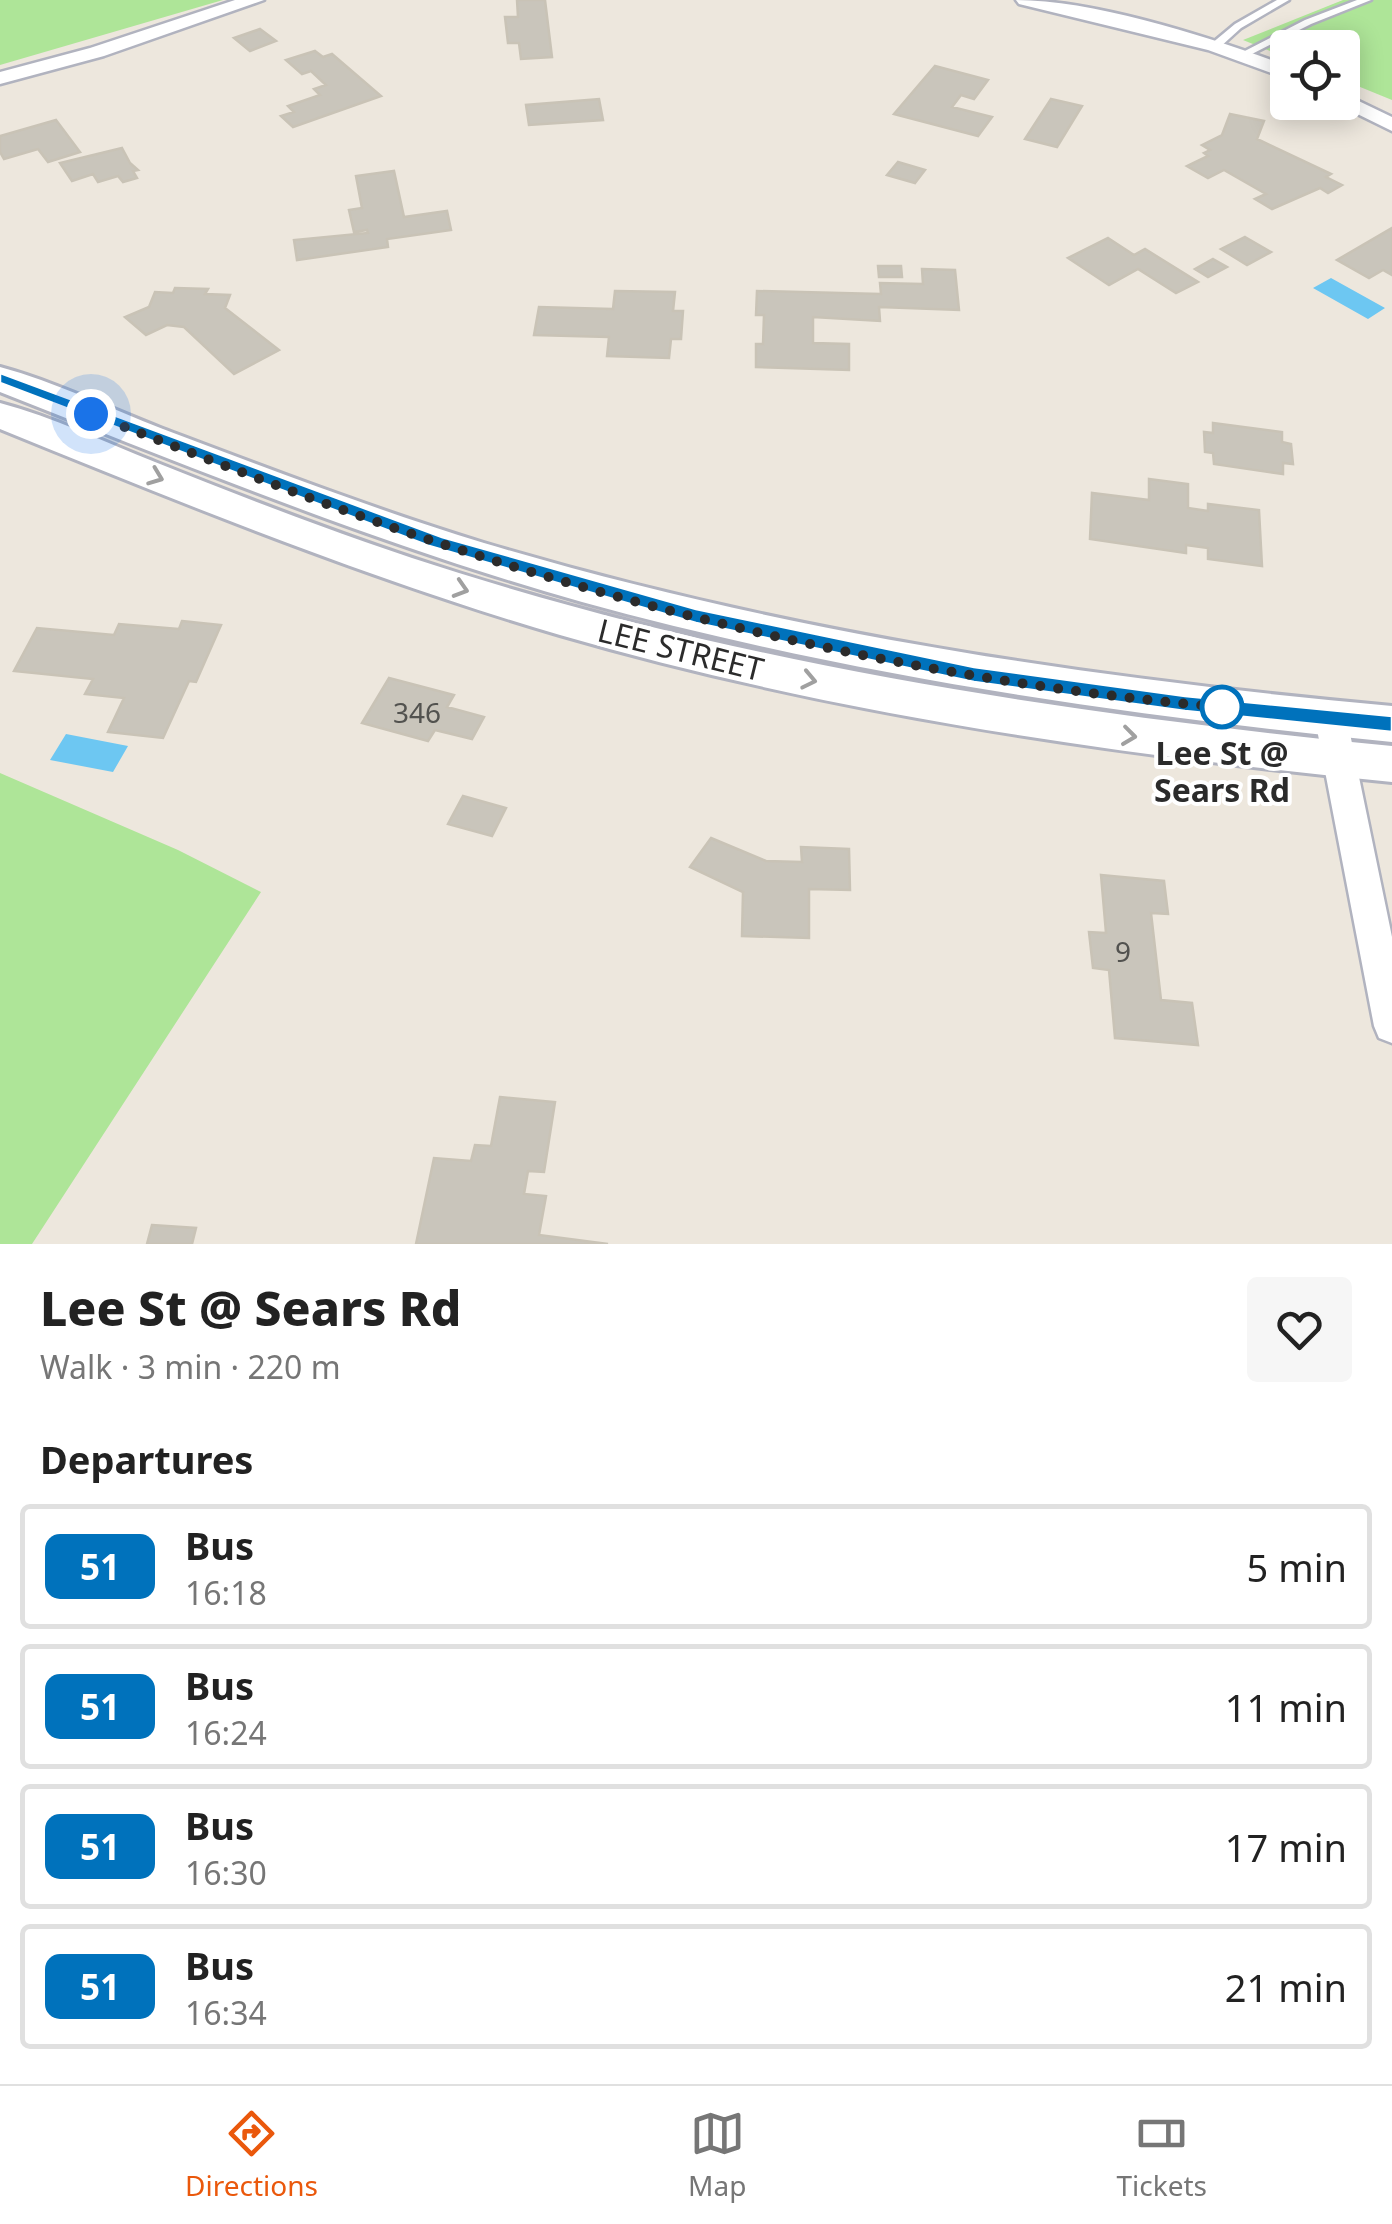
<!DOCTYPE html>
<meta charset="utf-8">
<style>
body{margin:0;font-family:"Noto Sans",sans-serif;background:#f6f6f6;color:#222;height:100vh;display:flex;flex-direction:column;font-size:38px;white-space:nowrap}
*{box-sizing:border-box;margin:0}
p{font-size:32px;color:#767676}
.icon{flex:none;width:55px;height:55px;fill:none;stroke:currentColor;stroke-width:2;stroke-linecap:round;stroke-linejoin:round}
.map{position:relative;height:1244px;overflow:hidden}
.sheet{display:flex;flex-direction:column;background:#fff;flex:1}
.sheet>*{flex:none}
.badge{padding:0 20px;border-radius:15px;font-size:35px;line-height:65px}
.controls{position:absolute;left:1270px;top:30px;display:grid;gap:20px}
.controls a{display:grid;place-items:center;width:90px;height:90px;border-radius:10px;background:#fff;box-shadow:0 5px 25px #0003;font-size:50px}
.you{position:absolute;width:50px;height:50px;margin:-25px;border:8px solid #fff;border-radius:50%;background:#1a73e8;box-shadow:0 0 0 15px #1a73e833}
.map>.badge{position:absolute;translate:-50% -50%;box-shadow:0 0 0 5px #fff}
h2{padding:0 40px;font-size:38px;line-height:90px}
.round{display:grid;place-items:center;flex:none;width:105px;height:105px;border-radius:10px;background:#f6f6f6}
.overview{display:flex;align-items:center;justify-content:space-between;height:170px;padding:0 40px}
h1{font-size:48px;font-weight:800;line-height:75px}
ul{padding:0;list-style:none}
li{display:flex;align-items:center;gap:30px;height:125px;margin:0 20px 15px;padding:0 20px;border:5px solid #e0e0e0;border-radius:10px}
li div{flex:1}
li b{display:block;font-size:38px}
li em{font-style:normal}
li .badge{min-width:110px;font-weight:700;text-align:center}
.dock{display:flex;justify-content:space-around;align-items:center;height:140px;border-top:2px solid #e0e0e0;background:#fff;font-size:28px;color:#767676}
.dock a{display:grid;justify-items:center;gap:5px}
.dock .active{color:#ea580c}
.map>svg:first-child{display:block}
.green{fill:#aee598}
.water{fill:#6dc7f2}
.building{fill:#c9c5bb;stroke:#c9c3b6;stroke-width:2.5}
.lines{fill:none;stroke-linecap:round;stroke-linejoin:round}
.lane-casing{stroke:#b1b3bf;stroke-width:5}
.street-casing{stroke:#b1b3bf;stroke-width:5}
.secondary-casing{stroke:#b1b3bf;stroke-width:6}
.lane{fill:#fff;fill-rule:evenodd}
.street{fill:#fff;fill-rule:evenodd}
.secondary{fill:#fff;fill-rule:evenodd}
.oneway{stroke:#a0a0a0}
.line{fill:#0072bc;stroke:#fff;stroke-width:2.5}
.walk{stroke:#2b2b2b;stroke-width:10;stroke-dasharray:0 18}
.stop-dot{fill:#fff;stroke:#0072bc;stroke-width:5}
.labels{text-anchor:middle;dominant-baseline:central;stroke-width:8;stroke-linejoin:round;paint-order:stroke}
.number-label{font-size:28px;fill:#52524f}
.street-label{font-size:32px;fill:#2b2b2b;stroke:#fff}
.stop-label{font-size:32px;font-weight:bold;fill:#2b2b2b;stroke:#fff}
</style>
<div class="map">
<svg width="1392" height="1244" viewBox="0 0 1392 1244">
<rect width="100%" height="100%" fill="#ede7dd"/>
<path class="green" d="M0,0H223L0,65Z
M1343,0H1392V100L1343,80L1342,48H1288L1287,58L1243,40Z
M0,773L178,850L261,892L32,1244H0Z"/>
<path class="water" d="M1331,278L1385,308L1368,319L1313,288Z
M66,734L128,746L113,772L50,760Z"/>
<path class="building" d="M517,0H545L552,57L521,59L519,43H508L505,17H518Z
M260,29L276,41L250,51L234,38Z
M315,51L323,57L332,54L381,96L293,127L281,116L294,112L288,106L320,95L314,89L326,85L311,71L302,74L286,60Z
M935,66L988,80L974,99L961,95L952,107L992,117L978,136L894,114Z
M599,99L603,120L529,125L526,105Z
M1051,99L1082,106L1057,147L1025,139Z
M1230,114L1264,121L1257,139L1331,174L1326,177L1342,185L1328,193L1320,188L1272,209L1255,199L1266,194L1224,170L1208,178L1187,166L1208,156L1204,153L1210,150L1202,145L1222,135Z
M56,120L80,152L48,162L38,149L4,159L0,152V136Z
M122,148L130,163L138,170L133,171L137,178L123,182L118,176L98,182L93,174L72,181L60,163Z
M898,162L925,170L915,183L887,175Z
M394,171L404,217L447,211L451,230L387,239L388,247L297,260L294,240L368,233L367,230L354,232L349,210L362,208L356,176Z
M1392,228V275L1383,270L1369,278L1337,260Z
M1245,237L1271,252L1247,265L1221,249Z
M1108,238L1134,255L1145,249L1198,282L1176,293L1138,269L1109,285L1068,258Z
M1213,259L1227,267L1208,277L1195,269Z
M878,266H901L902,277H879Z
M922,269L955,270L959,310L879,307L880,321L813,317V343L849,344V370L756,367V344H763L764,315H756L757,291L881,294L880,283L923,284Z
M175,288L208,289L205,294L230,295L225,308L279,350L234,374L184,327L167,325L146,335L125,317L149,307L155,292L173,293Z
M615,291L675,292L673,311H683L681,339H671L669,358L607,356L609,337L534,335L539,307L613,309Z
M1213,423L1282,432V442L1291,444L1293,464L1283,463V474L1214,464L1213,453L1205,452L1204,432L1213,433Z
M1149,479L1188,484V508L1208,511V504L1259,510L1262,566L1208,559V548L1186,545V553L1090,539L1092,493L1149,500Z
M182,621L221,625L196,682L189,681L163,738L108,732L124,698L85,694L93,679L14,671L37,628L114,635L119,624L179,629Z
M389,678L454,695L447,707L484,717L472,739L435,730L428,741L362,723Z
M463,796L506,808L492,836L448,824Z
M711,838L766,861L802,862L801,847L849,849L850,890L809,889V938L742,936L743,892L690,867Z
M1101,875L1164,881L1168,914L1151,913L1161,1000L1192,1003L1198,1045L1115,1038L1109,970L1093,968L1089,932L1106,933Z
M500,1097L555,1102L544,1172L528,1171L524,1194L546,1196L539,1235L608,1244H416L434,1158L471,1161L475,1145L491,1146Z
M152,1225L196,1228L192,1244H147Z"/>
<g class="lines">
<defs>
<path id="lane" d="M1277,0H1289L1241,28L1219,48H1211V44L1235,24Z
M1357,0H1371L1311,24L1248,56L1239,54L1305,20Z"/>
<path id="street" d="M235,0H264L104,56L0,84V72L90,48Z
M1016,0C1096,0 1212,38 1288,66V79L1208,50L1019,4Z
M1342,93L1392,117V131L1335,103L1342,102Z
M1331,707L1342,710L1347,719L1392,937V1043L1379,1038L1374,1026L1315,719L1320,710Z"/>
<path id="secondary" d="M0,367C55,382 109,408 163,429C269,469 376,510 484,543C781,632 1084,678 1392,706V742C1118,715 848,675 582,602C383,546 192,468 0,392Z
M0,403C53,417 104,442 155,462C255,502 356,541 459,573C763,668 1076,715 1392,746V782C1111,754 832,714 560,635C369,579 184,504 0,429Z"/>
</defs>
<use href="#lane" class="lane-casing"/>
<use href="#street" class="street-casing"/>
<use href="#secondary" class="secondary-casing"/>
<use href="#lane" class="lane"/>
<use href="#street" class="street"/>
<use href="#secondary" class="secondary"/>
</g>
<defs><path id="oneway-chevron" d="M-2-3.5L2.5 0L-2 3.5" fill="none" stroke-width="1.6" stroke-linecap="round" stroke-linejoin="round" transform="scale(2.5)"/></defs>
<g class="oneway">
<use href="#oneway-chevron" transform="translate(156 477) rotate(21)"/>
<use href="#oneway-chevron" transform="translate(461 589) rotate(17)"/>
<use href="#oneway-chevron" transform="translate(809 680) rotate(12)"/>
<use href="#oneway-chevron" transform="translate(1129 736) rotate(7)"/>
</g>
<path class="line" d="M0,373L442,537L696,609L974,667L1185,696L1392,716V732L1185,711L974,682L696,623L429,546L0,383Z"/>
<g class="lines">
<path class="walk" d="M91,414C216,462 340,512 467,552C708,629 970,686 1222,707"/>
</g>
<circle class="stop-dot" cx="1222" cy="707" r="20"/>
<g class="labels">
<g class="number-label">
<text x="417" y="712">346</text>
<text x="1123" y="951">9</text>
</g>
<g class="street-label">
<text transform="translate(681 649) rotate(14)">LEE STREET</text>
</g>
<g class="stop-label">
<text x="1222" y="752">Lee St @<tspan x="1222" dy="37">Sears Rd</tspan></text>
</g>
</g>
</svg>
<div class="controls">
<a><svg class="icon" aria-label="locate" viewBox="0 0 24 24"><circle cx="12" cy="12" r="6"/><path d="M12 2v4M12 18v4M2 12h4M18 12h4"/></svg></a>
</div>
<div class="you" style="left:91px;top:414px"></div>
</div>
<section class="sheet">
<div class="overview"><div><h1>Lee St @ Sears Rd</h1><p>Walk · 3 min · 220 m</p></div><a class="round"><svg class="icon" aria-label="heart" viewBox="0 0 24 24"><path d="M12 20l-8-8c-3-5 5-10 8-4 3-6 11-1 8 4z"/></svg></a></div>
<h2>Departures</h2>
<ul>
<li><span class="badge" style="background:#0072bc;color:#fff">51</span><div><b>Bus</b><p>16:18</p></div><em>5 min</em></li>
<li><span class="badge" style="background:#0072bc;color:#fff">51</span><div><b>Bus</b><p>16:24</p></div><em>11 min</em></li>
<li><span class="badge" style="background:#0072bc;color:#fff">51</span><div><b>Bus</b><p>16:30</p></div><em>17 min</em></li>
<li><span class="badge" style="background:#0072bc;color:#fff">51</span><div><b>Bus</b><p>16:34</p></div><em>21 min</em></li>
</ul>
</section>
<nav class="dock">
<a class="active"><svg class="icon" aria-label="directions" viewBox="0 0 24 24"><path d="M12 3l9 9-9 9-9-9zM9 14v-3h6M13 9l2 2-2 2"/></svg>Directions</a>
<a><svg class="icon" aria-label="map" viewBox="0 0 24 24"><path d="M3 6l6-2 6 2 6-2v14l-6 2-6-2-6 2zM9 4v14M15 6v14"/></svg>Map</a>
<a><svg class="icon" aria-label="tickets" viewBox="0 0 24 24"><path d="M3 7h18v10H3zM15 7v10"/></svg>Tickets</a>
</nav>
